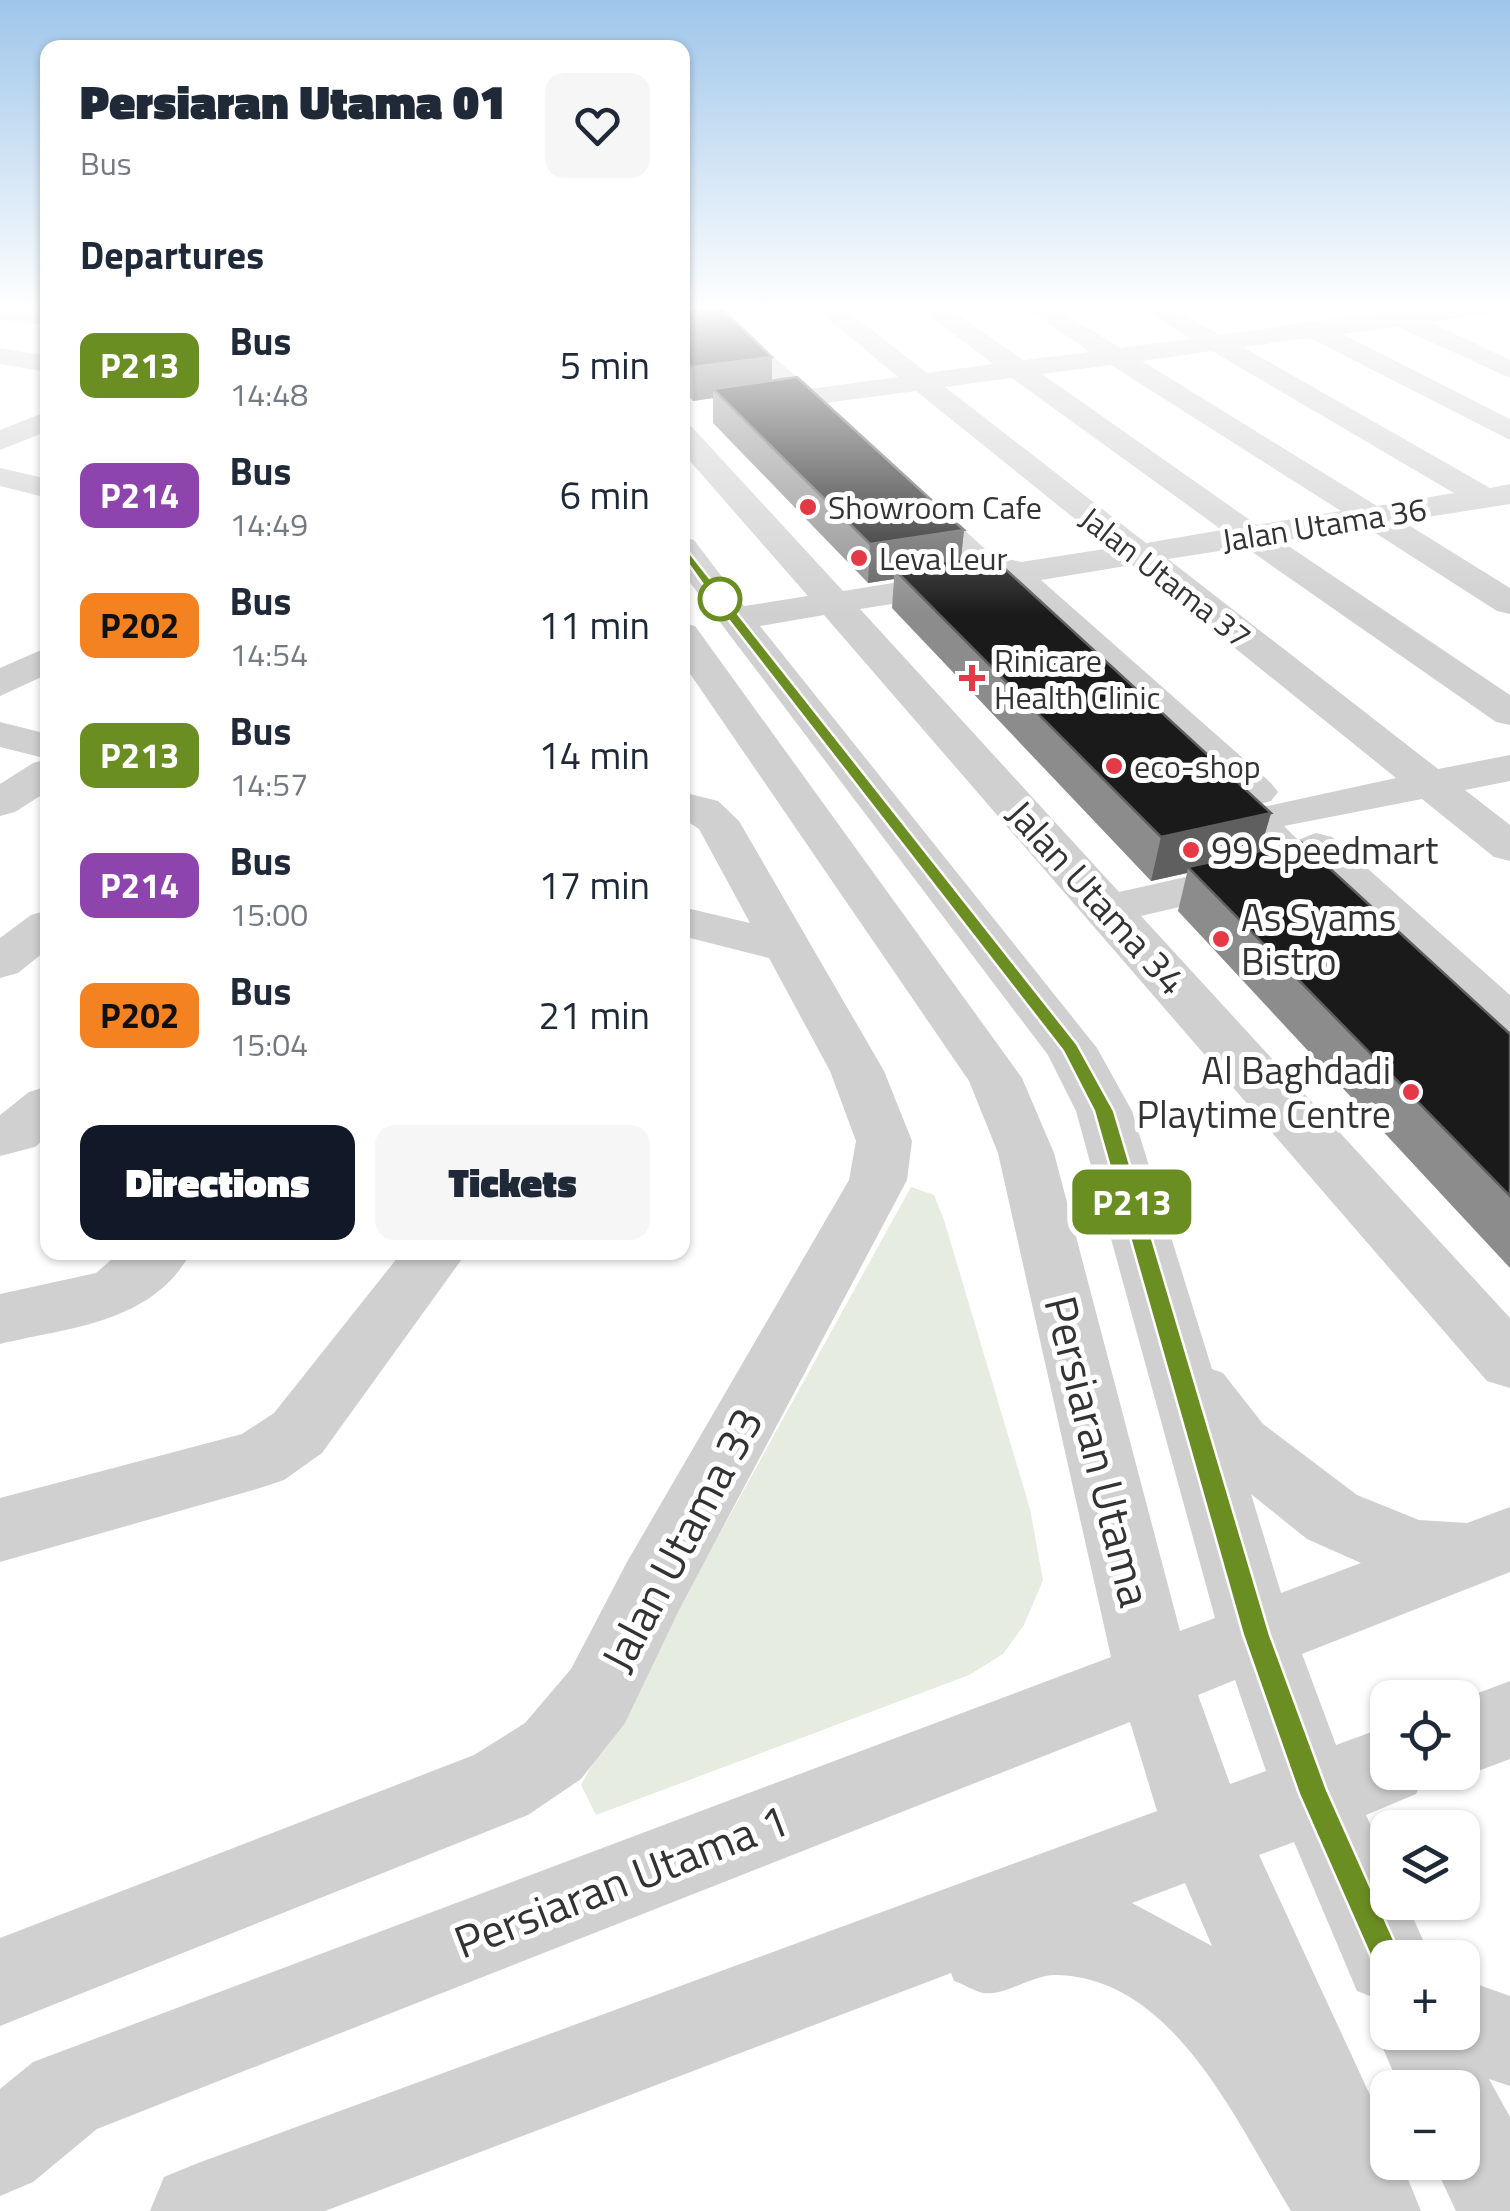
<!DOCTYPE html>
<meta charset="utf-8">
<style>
body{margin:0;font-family:"Titillium Web",sans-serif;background:#f6f6f7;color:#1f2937;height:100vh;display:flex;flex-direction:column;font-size:38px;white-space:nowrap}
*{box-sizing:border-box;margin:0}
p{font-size:32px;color:#747a83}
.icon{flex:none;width:55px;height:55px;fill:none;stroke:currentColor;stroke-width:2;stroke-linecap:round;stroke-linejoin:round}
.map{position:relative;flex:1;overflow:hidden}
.sheet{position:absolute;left:40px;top:40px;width:650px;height:1220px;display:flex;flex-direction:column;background:#fff;border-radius:20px;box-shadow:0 2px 8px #0004}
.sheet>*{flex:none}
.badge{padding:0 20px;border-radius:15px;font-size:35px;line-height:65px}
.fabs{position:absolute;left:1370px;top:1680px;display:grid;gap:20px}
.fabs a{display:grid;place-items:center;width:110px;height:110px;border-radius:20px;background:#fff;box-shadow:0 2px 8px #0004;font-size:50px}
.map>.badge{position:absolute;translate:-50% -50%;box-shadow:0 0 0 5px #fff}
h2{padding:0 40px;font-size:38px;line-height:90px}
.round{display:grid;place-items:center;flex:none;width:105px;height:105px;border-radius:20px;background:#f6f6f7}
.overview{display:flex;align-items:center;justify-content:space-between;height:170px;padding:0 40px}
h1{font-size:48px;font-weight:800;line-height:75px}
.button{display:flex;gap:20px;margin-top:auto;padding:20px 40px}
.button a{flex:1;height:115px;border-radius:20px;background:#111827;color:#fff;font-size:40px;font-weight:800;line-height:115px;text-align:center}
.button a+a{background:#f6f6f7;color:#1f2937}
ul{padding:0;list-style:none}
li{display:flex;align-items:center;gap:30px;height:130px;padding:0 40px}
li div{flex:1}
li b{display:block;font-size:38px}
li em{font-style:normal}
li .badge{min-width:110px;font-weight:700;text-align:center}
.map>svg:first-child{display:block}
.green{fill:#e6ecdf}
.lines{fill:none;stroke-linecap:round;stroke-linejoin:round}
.minor{fill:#d0d0d0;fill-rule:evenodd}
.wall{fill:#8c8c8c}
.shaded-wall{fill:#5f5f5f}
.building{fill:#1a1a1a;stroke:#5f5f5f;stroke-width:2.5}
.line{fill:#6b8e23;stroke:#fff;stroke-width:2.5}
.poi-dot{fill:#e63946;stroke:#fff;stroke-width:4}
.stop-dot{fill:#fff;stroke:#6b8e23;stroke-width:5}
.labels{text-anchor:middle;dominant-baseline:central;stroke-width:10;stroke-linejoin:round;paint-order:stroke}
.far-poi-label{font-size:32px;fill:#333;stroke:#fff;text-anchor:start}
.far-street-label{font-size:32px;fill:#333;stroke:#fff}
.poi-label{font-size:38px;fill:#333;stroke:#fff;text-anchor:start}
.street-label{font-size:38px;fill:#333;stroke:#fff}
.near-street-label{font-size:45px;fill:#333;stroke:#fff}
</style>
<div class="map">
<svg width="1510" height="2211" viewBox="0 0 1510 2211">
<rect width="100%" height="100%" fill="#fff"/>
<path class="green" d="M911,1187L934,1195L944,1220L1030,1509L1043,1580L1024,1625L1003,1654L969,1675L596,1815L581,1785Z"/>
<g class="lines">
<path class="minor" d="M0,305L48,309V325L0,320Z
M688,305H715L810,389L898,377L812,305H840L927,373L993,364L916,305H944L1023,360L1090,352L1022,305H1051L1120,348L1190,339L1138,305H1168L1220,335L1398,309L1445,305L1500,307L1488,314L1430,322L1510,360V378L1398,327L1342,334L1510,419V440L1310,338L1243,347L1490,488L1510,484V504L1402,521L1510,588V614L1497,611L1366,527L1281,541L1510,695V725L1496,722L1245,547L1168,559L1438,769L1510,755V781L1465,790L1510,825V861L1494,857L1422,799L1284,826L1298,840L1316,833L1332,837L1510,995V1040L1492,1035L1352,905C1321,924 1297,889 1276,869L1280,875L1273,885L1141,916L1510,1318V1388L1487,1381L824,615L760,626L1097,1048L1132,1111L1212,1369L1223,1373L1263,1424L1357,1495L1419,1520L1467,1523L1510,1507V1572L1302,1654L1336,1745L1388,1726V1772H1425L1416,1794L1366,1815L1388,1862V1902H1406L1431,1958H1388V2003L1357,1991L1294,1842L1259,1855L1388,2134V2162H1401L1421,2211H1291C1237,2124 1175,1978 1057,1975C1033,1974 1006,1996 983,1993C974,1991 963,1984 954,1981L951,1973L325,2211H150L164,2177L198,2163L1157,1811L1130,1722L97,2129L33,2182L0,2196V2089L33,2062L1111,1657L998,1153L969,1081L682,662V623L695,626L1022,1078L1054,1153L1180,1631L1215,1618L1076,1111L1048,1055L682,572V537L694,540L744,606L808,596L682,452V424L692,427L843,591L968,571L893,496L898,489H920L998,561L1008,559L1021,562L1111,548L916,391L826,403L854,430L849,436H829ZM1212,351L1454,493L1377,506L1142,361ZM1111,365L1341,511L1257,525L1042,374ZM1012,378L1222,530L1146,543L945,387ZM1132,565L1396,778L1263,807L1260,804L1271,801L1278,792L1271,783L1041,580ZM983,585C1000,602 1014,623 1040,617L1206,769L1195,772L1189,781L1272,865L1257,861L1119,892L860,609L968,592ZM1251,1494L1307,1539L1361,1563L1281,1593ZM1235,1680L1266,1771L1230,1784L1198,1695ZM1185,1883L1212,1946L1132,1903Z
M0,348L48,356V372L0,364Z
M48,411V431L0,450V430Z
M0,468L48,479V498L0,486Z
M48,647V674L0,696V668Z
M0,722L48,734V759L0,747Z
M48,759V791L15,812L0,816V784L33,763Z
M682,792L718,801L739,821L884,1071L912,1141L907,1180L679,1610L625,1723L581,1779L528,1815L0,2026V1938L474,1755L525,1723L571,1669L627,1562L849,1180L856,1141L830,1071L769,958L682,936V907L750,923L699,829L682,818Z
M48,910V949L18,973L0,978V938L31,915Z
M48,1086V1136L35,1147L0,1156V1115L29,1092Z
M120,1252H191C153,1323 71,1327 0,1344V1294L96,1273Z
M402,1252H467L322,1453L284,1480L260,1488L0,1562V1498L242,1434L274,1413Z
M1510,1681V1759L1462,1777L1450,1772H1462V1699Z
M1462,1979L1510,1996V2086L1489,2079L1510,2117V2211H1456L1433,2162H1462V2088H1400L1376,2032L1388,2004V2032H1462Z"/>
</g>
<path class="wall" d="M682,305L772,380L964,530L961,558L1271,813L1260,851L1510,1034V1268L1178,911L1187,873L1151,881L892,608L894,579L868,583L713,423V398L693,401L682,390Z"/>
<path class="shaded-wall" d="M772,357V391L713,389V398L693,401L692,367Z
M964,530L960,568L894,569V579L868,583L870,544Z
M1271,813L1258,857L1188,867L1187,873L1151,881L1161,837Z"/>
<path class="building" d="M682,305H718L772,357L692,367L682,357Z
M797,377L964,530L870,544L713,389Z
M989,554L1271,813L1161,837L894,569Z
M1301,842L1510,1034V1196L1188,867Z"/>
<linearGradient id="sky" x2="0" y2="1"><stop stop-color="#9ec6ea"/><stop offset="0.5" stop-color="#fff"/><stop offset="1" stop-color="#fff" stop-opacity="0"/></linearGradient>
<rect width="1510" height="615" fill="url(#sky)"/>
<path class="line" d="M682,543L1077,1044L1114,1111L1270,1635L1327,1790L1403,1960L1398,1971L1388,1976L1377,1971L1299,1794L1243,1635L1094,1111L1063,1051L730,622L676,547Z"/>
<g class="poi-dot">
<circle cx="808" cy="507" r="10"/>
<circle cx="859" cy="558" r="10"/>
<path d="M967 663h10v10h10v10h-10v10h-10v-10h-10v-10h10z"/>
<circle cx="1114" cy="766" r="10"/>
<circle cx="1191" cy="850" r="10"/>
<circle cx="1221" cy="939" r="10"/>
<circle cx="1411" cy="1092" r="10"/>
</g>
<circle class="stop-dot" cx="720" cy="599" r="20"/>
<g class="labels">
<g class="far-poi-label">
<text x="828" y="507">Showroom Cafe</text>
<text x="879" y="558">Leva Leur</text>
<text x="994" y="660">Rinicare<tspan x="994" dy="37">Health Clinic</tspan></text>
<text x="1134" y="766">eco-shop</text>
</g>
<g class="far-street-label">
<text transform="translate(1324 524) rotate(-9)">Jalan Utama 36</text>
<text transform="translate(1166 577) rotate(38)">Jalan Utama 37</text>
</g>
<g class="poi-label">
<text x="1211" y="850">99 Speedmart</text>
<text x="1241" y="917">As Syams<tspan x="1241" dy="44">Bistro</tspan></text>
<text x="1391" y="1070" text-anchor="end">Al Baghdadi<tspan x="1391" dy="44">Playtime Centre</tspan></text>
</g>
<g class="street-label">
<text transform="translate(1097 897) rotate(48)">Jalan Utama 34</text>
</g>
<g class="near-street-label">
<text transform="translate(1099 1451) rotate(76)">Persiaran Utama</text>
<text transform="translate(681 1539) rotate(-62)">Jalan Utama 33</text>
<text transform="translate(621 1880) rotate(-21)">Persiaran Utama 1</text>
</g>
</g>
</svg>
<div class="fabs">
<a><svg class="icon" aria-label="locate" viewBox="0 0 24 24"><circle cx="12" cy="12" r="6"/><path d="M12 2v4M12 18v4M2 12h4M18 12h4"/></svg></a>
<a><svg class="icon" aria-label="layers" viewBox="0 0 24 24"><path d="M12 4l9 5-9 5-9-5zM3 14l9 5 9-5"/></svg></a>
<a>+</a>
<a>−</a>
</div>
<b class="badge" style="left:1132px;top:1202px;background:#6b8e23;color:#fff">P213</b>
<section class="sheet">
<div class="overview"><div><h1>Persiaran Utama 01</h1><p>Bus</p></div><a class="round"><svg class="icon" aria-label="heart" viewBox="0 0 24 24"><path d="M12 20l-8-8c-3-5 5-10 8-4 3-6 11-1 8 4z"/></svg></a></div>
<h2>Departures</h2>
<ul>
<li><span class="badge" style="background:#6b8e23;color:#fff">P213</span><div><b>Bus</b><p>14:48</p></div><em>5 min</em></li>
<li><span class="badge" style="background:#8e44ad;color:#fff">P214</span><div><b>Bus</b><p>14:49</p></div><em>6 min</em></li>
<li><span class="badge" style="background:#f58220;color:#111">P202</span><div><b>Bus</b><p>14:54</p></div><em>11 min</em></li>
<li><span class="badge" style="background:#6b8e23;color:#fff">P213</span><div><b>Bus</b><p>14:57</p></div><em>14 min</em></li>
<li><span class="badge" style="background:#8e44ad;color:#fff">P214</span><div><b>Bus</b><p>15:00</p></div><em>17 min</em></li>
<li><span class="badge" style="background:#f58220;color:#111">P202</span><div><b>Bus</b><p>15:04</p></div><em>21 min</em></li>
</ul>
<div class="button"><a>Directions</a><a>Tickets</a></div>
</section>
</div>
